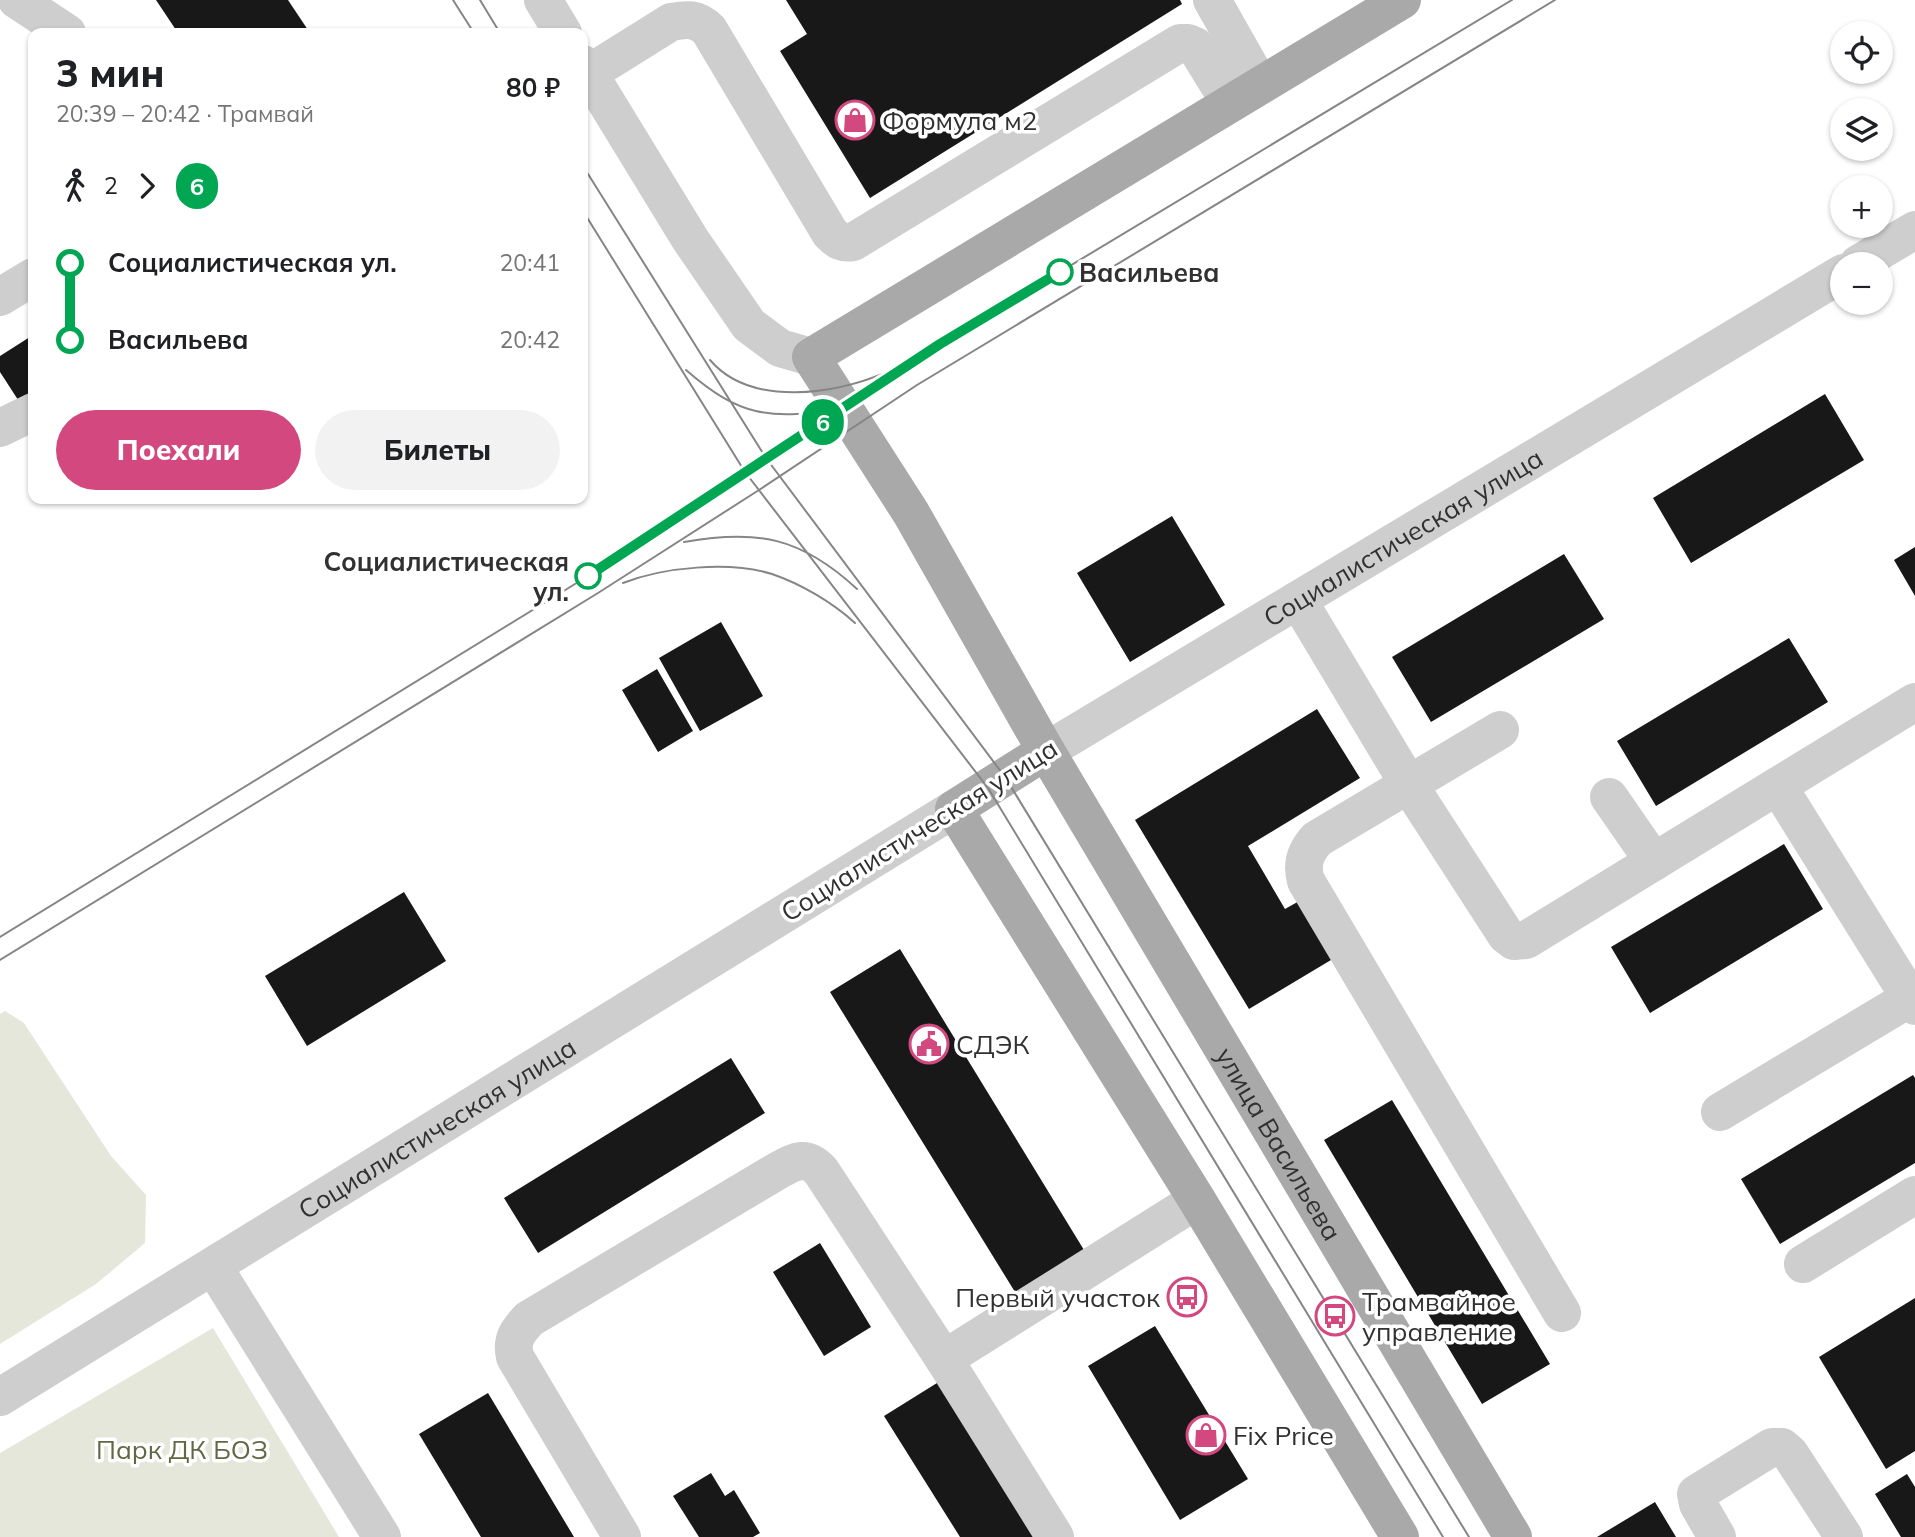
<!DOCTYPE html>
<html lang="ru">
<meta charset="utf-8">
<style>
body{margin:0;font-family:Mulish,sans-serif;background:#f2f2f2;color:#202124;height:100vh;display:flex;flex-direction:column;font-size:26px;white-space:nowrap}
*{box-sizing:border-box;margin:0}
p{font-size:23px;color:#757577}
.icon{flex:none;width:38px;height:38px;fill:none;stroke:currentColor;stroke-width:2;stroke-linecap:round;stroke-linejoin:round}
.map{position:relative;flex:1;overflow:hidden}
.side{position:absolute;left:28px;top:28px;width:560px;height:476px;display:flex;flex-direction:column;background:#fff;border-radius:14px;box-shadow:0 2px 5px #0004}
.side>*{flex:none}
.badge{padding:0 14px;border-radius:23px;font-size:24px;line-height:46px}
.buttons{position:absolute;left:1830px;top:21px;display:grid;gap:14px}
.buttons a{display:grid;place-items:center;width:63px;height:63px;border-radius:50%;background:#fff;box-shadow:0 2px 5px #0004;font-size:35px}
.map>.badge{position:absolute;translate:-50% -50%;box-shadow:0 0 0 4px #fff}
.legs{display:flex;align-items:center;gap:10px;height:77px;padding:0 28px;font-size:23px}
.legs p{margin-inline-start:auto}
.headline{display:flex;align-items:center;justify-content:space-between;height:119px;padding:0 28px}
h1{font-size:38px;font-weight:800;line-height:52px}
.action{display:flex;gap:14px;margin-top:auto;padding:14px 28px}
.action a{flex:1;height:80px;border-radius:42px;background:#d3487e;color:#fff;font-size:28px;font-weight:800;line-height:80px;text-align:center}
.action a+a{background:#f2f2f2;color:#202124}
ul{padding:0 28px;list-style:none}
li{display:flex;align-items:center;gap:24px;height:77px;font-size:26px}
li i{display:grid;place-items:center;width:10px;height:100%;margin:0 9px;background:currentColor}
li i::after{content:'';width:18px;height:18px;margin:-9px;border:5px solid;border-radius:50%;background:#fff}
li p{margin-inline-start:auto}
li:first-child i{background:linear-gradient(#0000 50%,currentColor 0)}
li:last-child i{background:linear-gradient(currentColor 50%,#0000 0)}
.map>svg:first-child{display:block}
.green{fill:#e5e7db}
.building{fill:#181818}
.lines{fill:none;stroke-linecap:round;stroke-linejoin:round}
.minor{stroke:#cecece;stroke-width:38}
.major{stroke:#a9a9a9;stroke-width:38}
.tram{stroke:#868686;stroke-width:2}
.line-1-casing{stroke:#fff;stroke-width:16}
.line-1{stroke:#00a651;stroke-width:10}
.stop-1-dot{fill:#fff;stroke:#00a651;stroke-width:3.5}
.labels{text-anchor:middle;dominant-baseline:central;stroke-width:7;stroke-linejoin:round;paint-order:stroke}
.poi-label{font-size:26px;fill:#313131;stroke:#fff;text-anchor:start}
.stop-label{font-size:26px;font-weight:bold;fill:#313131;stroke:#fff;text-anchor:start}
.street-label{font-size:26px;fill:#313131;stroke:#fff}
.park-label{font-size:26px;fill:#606943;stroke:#fff}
</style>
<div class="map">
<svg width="1915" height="1537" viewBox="0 0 1915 1537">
<rect width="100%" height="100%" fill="#fff"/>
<path class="green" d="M5,1011L24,1023L111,1156L146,1195L145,1243L96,1284L0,1344V1014Z
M213,1328L339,1537H0V1453Z"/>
<path class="building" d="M156,0H288L310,33H178Z
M786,0H1180L1182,4L870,198L780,51L807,34Z
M33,335V399L22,406L0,372V356Z
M1825,394L1864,460L1691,563L1653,498Z
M1172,516L1225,605L1130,662L1077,573Z
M1915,547V596L1894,560Z
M1564,554L1604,619L1431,722L1392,657Z
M721,622L763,696L700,731L659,658Z
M1789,638L1828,702L1656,806L1617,741Z
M657,669L693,731L658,752L622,690Z
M1317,709L1360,778L1248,846L1285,909L1301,900L1336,957L1249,1009L1135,820Z
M1784,844L1823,909L1650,1013L1611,947Z
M404,892L446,961L307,1046L265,976Z
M900,949L1084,1250L1015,1292L830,992Z
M731,1058L765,1113L538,1253L504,1198Z
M1913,1075L1915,1078V1163L1780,1244L1741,1179Z
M1392,1100L1550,1364L1482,1404L1324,1140Z
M820,1243L871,1327L824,1356L773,1272Z
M1915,1298V1451L1886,1469L1819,1357Z
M1155,1326L1248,1479L1180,1520L1088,1366Z
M945,1378L1044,1537H960L884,1416Z
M488,1393L574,1537H481L419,1434Z
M711,1473L725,1496L734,1490L760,1533L753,1537H699L673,1496Z
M1907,1474L1915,1487V1537H1901L1875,1494Z
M1655,1502L1676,1537H1597Z"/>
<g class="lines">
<g class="minor">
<path d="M17,0L67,33"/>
<path d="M543,0L563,33"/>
<path d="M1212,0L1260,85"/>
<path d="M583,64L690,239L749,325L780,348L811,357"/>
<path d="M583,77L671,22C687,19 697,18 709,30L830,233C838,241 842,244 853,242L1180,43H1188L1195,46L1230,103"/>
<path d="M1858,264L1915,230"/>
<path d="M0,297L33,277"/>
<path d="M0,428L33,412"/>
<path d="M1298,600L1409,785L1506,935L1514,941L1526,940L1915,702"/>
<path d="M1500,730L1317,839C1305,852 1301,864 1306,881L1562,1313"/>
<path id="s1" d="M1046,751L1843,273"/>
<path d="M1778,786L1915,1006"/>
<path d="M1609,797L1654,862"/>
<path d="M1720,1112L1910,998"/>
<path d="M1803,1264L1915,1195"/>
<path d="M213,1266L382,1537"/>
<path d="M944,1359L1055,1537"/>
<path id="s2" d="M0,1397L954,809"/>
<path d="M622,1537L515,1357C511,1340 517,1332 529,1319L779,1170C796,1161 806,1155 821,1171L944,1359L1197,1200"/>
<path d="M1717,1537L1698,1504L1696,1494L1772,1447H1782L1790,1454L1844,1537"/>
</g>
<g class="major">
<path id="s3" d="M1402,0L811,357L911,513L1046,751L1513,1537"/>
<path d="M1046,751L954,809L1197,1200L1400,1537"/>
</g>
<path class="tram" d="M453,0L474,33
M480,0L500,33
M583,166L766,458L1005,777L1469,1537
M583,211L745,472L988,788L1443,1537
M710,360C751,408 836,394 887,372
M686,370C740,417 768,419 837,410
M684,542C757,529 801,537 857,589
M623,583C664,567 729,561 772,574C801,584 832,602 855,623
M0,937L588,576L940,344L1512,0
M0,960L598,593L759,490L917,385L1555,0"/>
</g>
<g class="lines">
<defs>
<path id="line-1" d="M588,576L940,344L1060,272"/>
</defs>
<use href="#line-1" class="line-1-casing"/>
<use href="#line-1" class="line-1"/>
</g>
<defs>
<symbol id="shop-ring" viewBox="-11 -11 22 22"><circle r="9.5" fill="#fff" stroke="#d3487e" stroke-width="1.5"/><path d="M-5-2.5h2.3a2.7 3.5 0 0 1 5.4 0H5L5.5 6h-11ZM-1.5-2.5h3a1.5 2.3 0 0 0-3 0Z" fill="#d3487e"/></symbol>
<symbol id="civic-ring" viewBox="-11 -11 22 22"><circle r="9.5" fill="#fff" stroke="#d3487e" stroke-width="1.5"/><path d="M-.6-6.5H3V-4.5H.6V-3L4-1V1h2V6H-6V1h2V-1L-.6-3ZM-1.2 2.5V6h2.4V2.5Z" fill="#d3487e"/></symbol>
<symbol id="bus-ring" viewBox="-11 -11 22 22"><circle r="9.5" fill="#fff" stroke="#d3487e" stroke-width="1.5"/><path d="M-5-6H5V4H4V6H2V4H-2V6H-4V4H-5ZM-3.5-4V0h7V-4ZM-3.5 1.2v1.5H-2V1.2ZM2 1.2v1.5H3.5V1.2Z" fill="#d3487e"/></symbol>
</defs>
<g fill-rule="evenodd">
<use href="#shop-ring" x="833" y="98" width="44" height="44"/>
<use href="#civic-ring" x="907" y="1022" width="44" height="44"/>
<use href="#bus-ring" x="1165" y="1275" width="44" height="44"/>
<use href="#bus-ring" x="1313" y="1294" width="44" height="44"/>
<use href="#shop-ring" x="1184" y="1413" width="44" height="44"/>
</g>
<g class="stop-1-dot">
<circle cx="1060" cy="272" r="12"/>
<circle cx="588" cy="576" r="12"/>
</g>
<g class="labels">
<g class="poi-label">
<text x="882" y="120">Формула м2</text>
<text x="956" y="1044">СДЭК</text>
<text x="1160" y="1297" text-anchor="end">Первый участок</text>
<text x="1362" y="1301">Трамвайное<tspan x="1362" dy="30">управление</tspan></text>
<text x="1233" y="1435">Fix Price</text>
</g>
<g class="stop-label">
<text x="1079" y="272">Васильева</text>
<text x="569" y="561" text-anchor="end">Социалистическая<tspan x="569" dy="30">ул.</tspan></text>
</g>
<g class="street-label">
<text stroke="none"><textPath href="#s1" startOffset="416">Социалистическая улица</textPath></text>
<text transform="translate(919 830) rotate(-32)">Социалистическая улица</text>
<text stroke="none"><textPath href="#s2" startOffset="513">Социалистическая улица</textPath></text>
<text stroke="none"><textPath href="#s3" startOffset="1606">улица Васильева</textPath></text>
</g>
<g class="park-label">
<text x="182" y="1449">Парк ДК БОЗ</text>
</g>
</g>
</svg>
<div class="buttons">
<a><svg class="icon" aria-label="locate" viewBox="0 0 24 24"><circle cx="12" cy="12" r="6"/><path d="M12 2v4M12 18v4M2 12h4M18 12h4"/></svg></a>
<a><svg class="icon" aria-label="layers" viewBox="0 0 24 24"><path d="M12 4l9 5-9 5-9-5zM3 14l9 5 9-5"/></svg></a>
<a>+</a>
<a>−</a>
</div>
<b class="badge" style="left:823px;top:422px;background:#00a651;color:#fff">6</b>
<section class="side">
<div class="headline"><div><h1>3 мин</h1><p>20:39 – 20:42 · Трамвай</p></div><b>80 ₽</b></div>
<div class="legs"><svg class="icon" aria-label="walk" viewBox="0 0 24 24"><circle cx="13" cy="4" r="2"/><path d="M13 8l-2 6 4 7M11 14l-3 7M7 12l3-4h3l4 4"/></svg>2<svg class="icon" aria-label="forward" viewBox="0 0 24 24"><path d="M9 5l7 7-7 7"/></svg><b class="badge" style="background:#00a651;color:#fff">6</b></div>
<ul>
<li><i style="color:#00a651"></i><b>Социалистическая ул.</b><p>20:41</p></li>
<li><i style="color:#00a651"></i><b>Васильева</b><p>20:42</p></li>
</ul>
<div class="action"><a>Поехали</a><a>Билеты</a></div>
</section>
</div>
